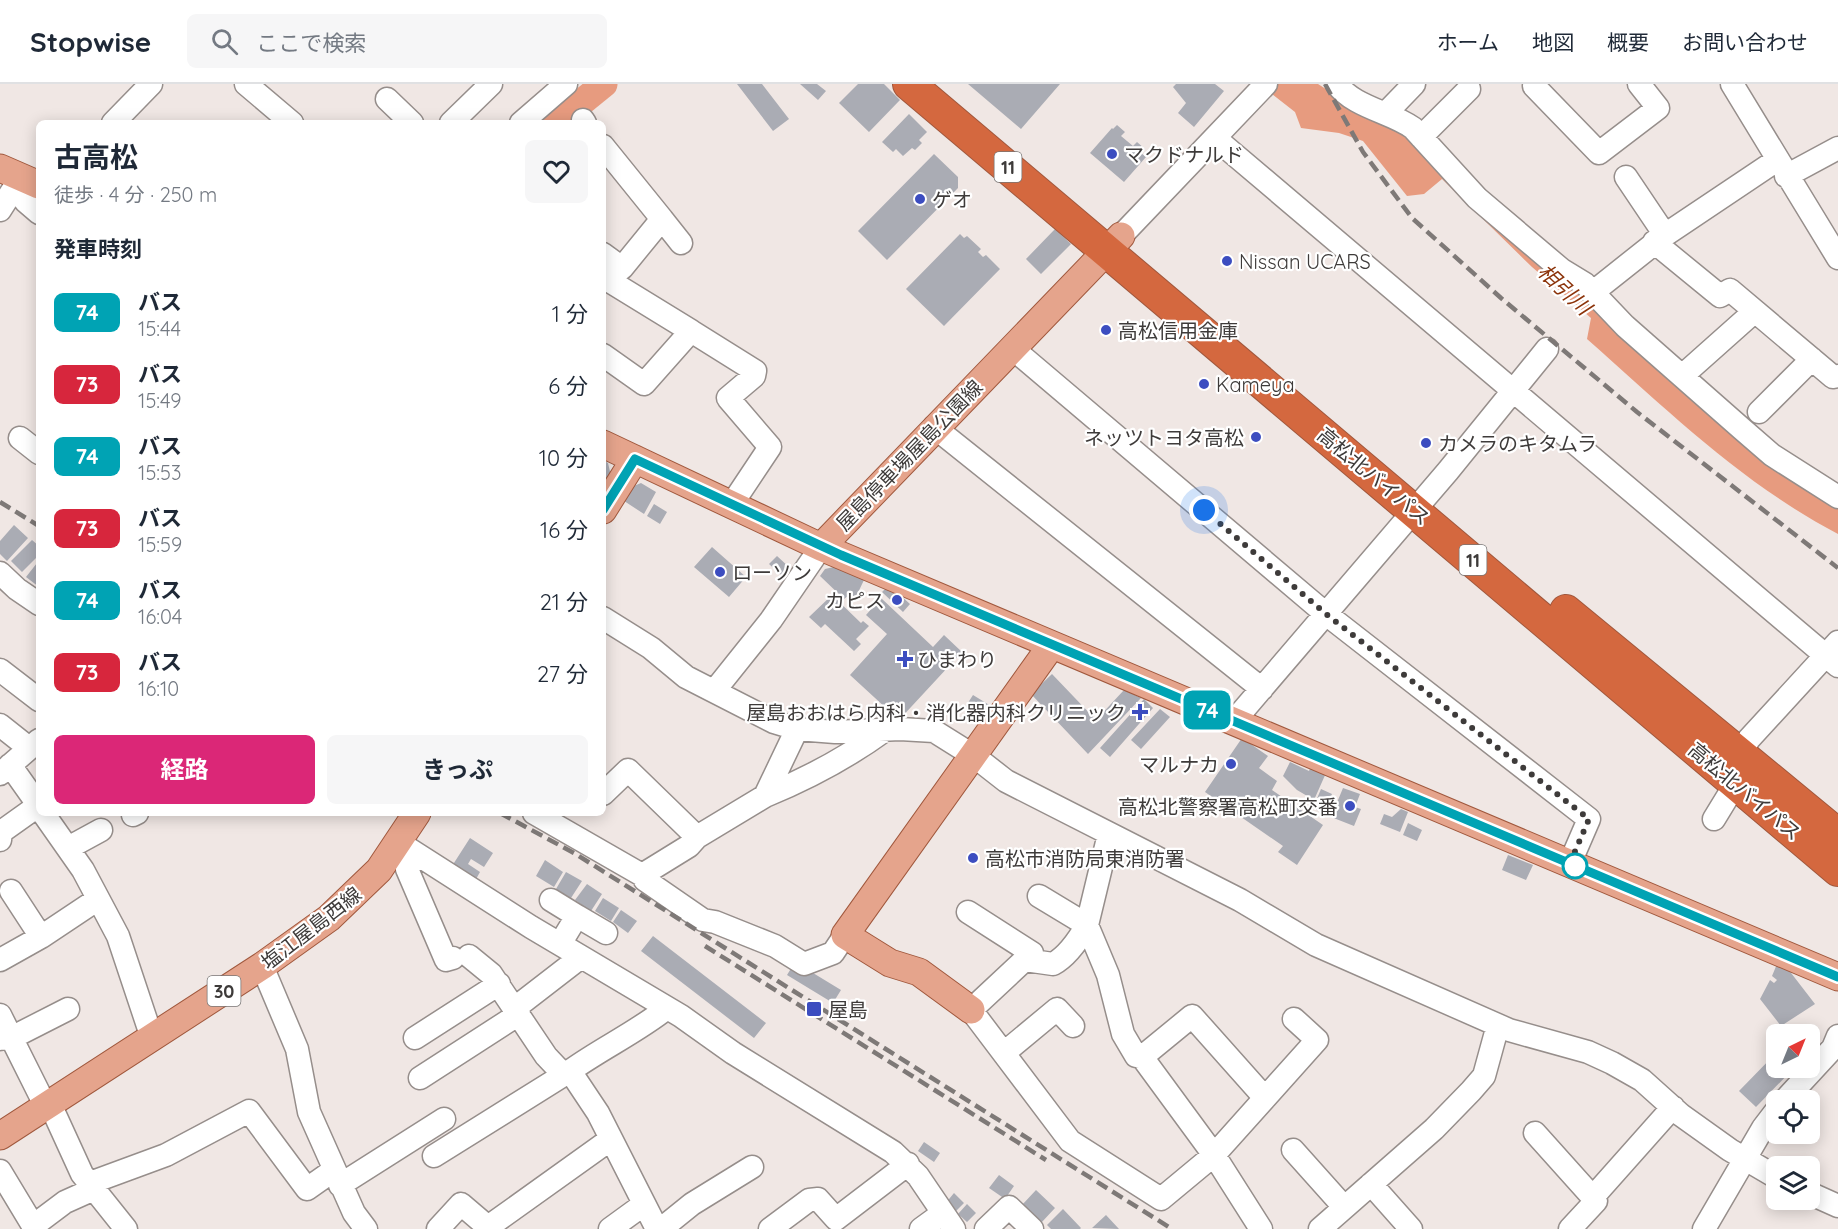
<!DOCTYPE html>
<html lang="ja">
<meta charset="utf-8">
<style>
body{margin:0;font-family:Quicksand,"Noto Sans JP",sans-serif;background:#f6f6f7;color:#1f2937;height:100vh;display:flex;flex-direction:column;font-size:22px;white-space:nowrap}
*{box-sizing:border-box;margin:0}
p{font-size:20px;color:#747a83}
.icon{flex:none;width:33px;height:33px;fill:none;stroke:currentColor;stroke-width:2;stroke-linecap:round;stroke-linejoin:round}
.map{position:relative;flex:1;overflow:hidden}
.drawer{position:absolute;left:36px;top:36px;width:570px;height:696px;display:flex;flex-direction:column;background:#fff;border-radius:9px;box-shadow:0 3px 15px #0003}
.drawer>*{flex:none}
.badge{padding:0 12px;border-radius:9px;font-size:21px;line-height:39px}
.needle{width:39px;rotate:43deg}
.buttons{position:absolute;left:1766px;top:940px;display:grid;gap:12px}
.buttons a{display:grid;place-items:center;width:54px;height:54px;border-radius:9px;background:#fff;box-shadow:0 3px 15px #0003;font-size:30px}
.you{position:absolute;width:30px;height:30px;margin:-15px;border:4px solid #fff;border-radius:50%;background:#1a73e8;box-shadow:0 0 0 9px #1a73e833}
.map>.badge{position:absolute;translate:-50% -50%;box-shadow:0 0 0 3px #fff}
h2{padding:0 18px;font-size:22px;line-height:54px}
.round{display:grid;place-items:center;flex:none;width:63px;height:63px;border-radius:9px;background:#f6f6f7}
.overview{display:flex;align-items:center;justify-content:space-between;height:102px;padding:0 18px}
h1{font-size:28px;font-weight:700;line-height:45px}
.primary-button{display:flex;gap:12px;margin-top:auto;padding:12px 18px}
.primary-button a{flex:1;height:69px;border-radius:9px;background:#db2777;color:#fff;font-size:24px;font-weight:700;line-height:69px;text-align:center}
.primary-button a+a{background:#f6f6f7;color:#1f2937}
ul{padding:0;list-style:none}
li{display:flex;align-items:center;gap:18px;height:72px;padding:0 18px}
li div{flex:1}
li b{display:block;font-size:22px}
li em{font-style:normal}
li .badge{min-width:66px;font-weight:700;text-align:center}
header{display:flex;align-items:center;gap:36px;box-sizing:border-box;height:84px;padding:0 30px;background:#fff;border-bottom:2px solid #e0e1e3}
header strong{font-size:28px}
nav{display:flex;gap:33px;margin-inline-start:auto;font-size:21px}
.search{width:420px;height:54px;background:#f6f6f7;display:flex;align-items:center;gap:15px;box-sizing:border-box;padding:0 21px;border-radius:9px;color:#747a83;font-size:22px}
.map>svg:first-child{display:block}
.water{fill:#e79b7f}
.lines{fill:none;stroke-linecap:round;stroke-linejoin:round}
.river{stroke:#e79b7f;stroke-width:27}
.building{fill:#aaacb4}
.minor-casing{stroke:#968e8b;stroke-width:25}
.major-casing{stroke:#a0583d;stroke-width:29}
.highway-casing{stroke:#a0583d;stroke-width:34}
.minor{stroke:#fff;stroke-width:22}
.major{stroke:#e5a48c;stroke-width:27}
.highway{stroke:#d4683f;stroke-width:32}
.rail{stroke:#7e7977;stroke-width:4.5;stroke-dasharray:12 6;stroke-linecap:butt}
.line-casing{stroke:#fff;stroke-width:14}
.line{stroke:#00a3b4;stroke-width:9}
.walk{stroke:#3e3b3a;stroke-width:6;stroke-dasharray:0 10.8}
.poi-dot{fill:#3c4dc0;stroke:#fff;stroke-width:2}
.stop-dot{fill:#fff;stroke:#00a3b4;stroke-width:3}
.labels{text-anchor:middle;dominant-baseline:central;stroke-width:4.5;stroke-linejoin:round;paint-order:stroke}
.shield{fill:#fff;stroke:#787675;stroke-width:1.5}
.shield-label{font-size:18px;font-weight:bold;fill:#3e3b3a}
.poi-label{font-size:20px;fill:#3e3b3a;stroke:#fff;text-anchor:start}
.street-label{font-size:20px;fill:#3e3b3a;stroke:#fff}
.water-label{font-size:21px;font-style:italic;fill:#8c330a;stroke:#fff}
</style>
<header>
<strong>Stopwise</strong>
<div class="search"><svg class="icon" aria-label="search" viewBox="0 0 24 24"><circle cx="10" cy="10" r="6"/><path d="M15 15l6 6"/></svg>ここで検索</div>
<nav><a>ホーム</a><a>地図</a><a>概要</a><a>お問い合わせ</a></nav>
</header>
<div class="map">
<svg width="1838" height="1145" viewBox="0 0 1838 1145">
<rect width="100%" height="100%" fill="#f0e7e4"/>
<path class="water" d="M1259,0H1318L1354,23L1401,40L1838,418V450C1744,401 1666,325 1587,255L1591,234L1532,183L1442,95L1424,110L1407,112L1363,57L1339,49L1301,44L1295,28Z"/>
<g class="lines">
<path class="river" d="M556,39L604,0"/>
</g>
<path class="building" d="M737,0H762L789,35L773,47Z
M800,0H817L826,7L818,16Z
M858,0H884L900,16L869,48L839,19Z
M968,0H1060L1021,45Z
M1176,0H1215L1224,7L1194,43L1178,29L1186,19L1173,3Z
M909,30L927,48L919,56L922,59L915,66L912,64L903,72L896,65L893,68L882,58Z
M1117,41L1125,48L1121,52L1133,62L1137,58L1145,65L1141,69L1146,73L1124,98L1090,69L1112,44L1113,45Z
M934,70L958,93V104L887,176L858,147Z
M1055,145L1071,160L1041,190L1026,175Z
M960,150L964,154L967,152L981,165L978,168L983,173L986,171L1000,185L944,242L906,205Z
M603,376L608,379L612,396L603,410Z
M641,399L656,408L644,430L621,415L629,404Z
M654,420L667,428L660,440L647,432Z
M14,441L28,454L7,477L0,470V457Z
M32,456L39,462V471L22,488L11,477Z
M712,463L746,493L729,513L694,483Z
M777,472L790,484L782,492L769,480Z
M37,479L39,480V503L26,493Z
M838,482L864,496L854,517L848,512L844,515L820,492L825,485Z
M889,501L910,520L903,528L882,508Z
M832,511L861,539L863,537L869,542L856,555L861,560L854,567L825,540L821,544L809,533Z
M881,514L933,563L944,551L962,568L899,636L850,591L887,550L866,531Z
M1052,590L1096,636L1124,606L1141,614L1088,670L1031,610Z
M973,611L991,622L982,636L964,625Z
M1144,615L1153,624L1110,673L1100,664Z
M1160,625L1170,633L1141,665L1131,656Z
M1242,654L1268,672L1259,684L1277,697L1272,706L1323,741L1297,781L1278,768L1283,762L1205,708Z
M1290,678L1309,687L1311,682L1326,689L1314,716L1297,706L1283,692Z
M1343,704L1360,710L1355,723L1361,725L1354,742L1331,733Z
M1321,705L1332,710L1324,729L1313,724Z
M1401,725L1408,728L1400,748L1380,740L1384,730L1392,733Z
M1408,739L1422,746L1417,757L1403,751Z
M470,754L493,769L484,783L471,775L468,780L480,788L475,797L452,782Z
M1508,771L1533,781L1526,796L1502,786Z
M545,776L563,788L554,803L536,792Z
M566,788L582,797L571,814L556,805Z
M587,800L602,810L591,827L575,816Z
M603,814L619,824L611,837L595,827Z
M621,826L637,837L628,849L613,838Z
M653,852L766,939L754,954L641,867Z
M795,878L841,906L833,919L787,891Z
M1777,880L1788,885L1815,920L1781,942L1760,915L1770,896L1774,899L1777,896L1772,892Z
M1776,969V984H1794L1756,1023L1739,1007Z
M924,1058L940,1069L934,1078L918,1067Z
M999,1091L1014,1102L1005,1115L989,1104Z
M1036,1106L1055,1124L1041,1139L1022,1121Z
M954,1109L964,1119L954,1129L945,1120Z
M967,1120L976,1129L967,1138L958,1130Z
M1063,1125L1081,1144L1080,1145H1051L1047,1141Z
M1106,1131L1119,1145L1092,1144Z"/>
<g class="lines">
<defs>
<path id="minor" d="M246,0L292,39
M1337,0C1353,23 1391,28 1413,44L1477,114L1562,186L1585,200L1625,242L1742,345L1772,371L1838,413
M1536,0L1534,2L1599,69L1658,24L1639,0
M1732,0L1838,174
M387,15L412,39
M1386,29L1414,0
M583,36L585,39
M113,39L151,0
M451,39L491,0
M521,39L566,0
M1421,53L1469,5
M1216,55L1838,582
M603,62L662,135L622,184L603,170
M1786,92L1838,64
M1626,93L1665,151
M0,126L21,93L25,117L39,129
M662,135L681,159
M1121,152L1266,0
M1654,158L1720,212L1730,206L1833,293L1838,292
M603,193L691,247L644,300L603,271
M1592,209L1665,151L1777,76
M691,247L755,287L754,292L728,314L770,363L732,420
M1012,264L1326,530L1589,735L1570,779
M1682,292L1755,227
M1759,328L1812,275
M934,343L1262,605
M20,354L39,369
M0,489L17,505L39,520
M603,534L651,564L686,593L774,638L797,645L835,648L900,645L934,647L974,672L1006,697L1240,816L1316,861L1509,946L1588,968L1612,979L1642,996L1681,1031L1730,1066L1776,1093
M0,586L39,616
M715,606L771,536L821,463
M1234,637L1448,387L1547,265
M0,641L29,664
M10,681L39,722
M0,690L39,656
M603,710L628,686L697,753L765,712L797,645
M765,712C809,694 848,673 885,646
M43,729L83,786L118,852L152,954
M534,729L642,791L645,796L703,836L715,838L775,862L804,880L833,869L845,851
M133,731L137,729
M1714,735L1736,699L1740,670L1749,655L1838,558
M0,756L1,748L39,721
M398,758L531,843L681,932L733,969L893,1068L918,1092L954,1145
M68,764L101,746
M416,770L407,785L446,876L453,874
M642,791L689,762L697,753
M11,807L41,853
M1039,812L1087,841L1108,891L1123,950L1136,972L1142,973
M551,816L577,832L560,860
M968,828L1032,869L971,926L1070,1057L1161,1115L1214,1071L1317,956L1294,935
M577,832L606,849
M469,872L491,890L546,972L563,990
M0,876L41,853L98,815
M1025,876L1053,880C1068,872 1079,855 1087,841L1109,750
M262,882L297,965L309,1028L354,1129L366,1145
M515,924L581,873
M0,931L46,1023
M415,954L499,900
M0,955L13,953L68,925
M1004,969L1057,925L1073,942
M420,994L519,930
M1784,1017L1833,964L1838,952
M50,1020L82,1090L126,1145
M1535,1049L1596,1117L1570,1145
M1293,1066L1344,1123
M434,1072L570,987
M0,1087L35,1145
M90,1099L166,1071L249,1027L307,1105L334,1086
M1371,1100L1411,1145
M340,1101L444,1035
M1809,1109L1838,1122
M1593,1113L1673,1023
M33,1142L65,1118L94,1105
M438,1145L461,1120L488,1143L611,1055
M610,1145L643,1121
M657,1145L598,1029L570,987C602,964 637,948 667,924
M661,1145L692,1120L752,1083
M770,1145L809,1116L818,1115L836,1135L908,1080
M921,1145L943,1129
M986,1145L1009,1123L1032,1145
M1261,1145L1214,1071L1142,973L1192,932L1265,1014
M1320,1145L1434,1045L1471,1007L1484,992L1498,941
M1704,1145L1763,1044L1776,1027"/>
<path id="major" d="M0,84L39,101
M603,360L821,463L1838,893
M603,426L635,375
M821,463L1121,152
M971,926L919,888L890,879L845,851L1051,562
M0,1052L262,882L329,834L379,786L417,729"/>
<path id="highway" d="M909,0L1838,786
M1566,527L1838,751"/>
</defs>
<use href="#minor" class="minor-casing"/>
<use href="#major" class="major-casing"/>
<use href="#highway" class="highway-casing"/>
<use href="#minor" class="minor"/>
<use href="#major" class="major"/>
<use href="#highway" class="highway"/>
<path class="rail" d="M1325,0L1363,68L1412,134L1501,214L1637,328L1838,484
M0,418L39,442
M500,729L574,769L1172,1145
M705,862L1046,1076"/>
</g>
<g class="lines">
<defs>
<path id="line" d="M603,426L635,375L841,471L1838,893"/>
</defs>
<use href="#line" class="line-casing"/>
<use href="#line" class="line"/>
<path class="walk" d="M1204,426L1326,530L1589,735L1570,779L1575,782"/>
</g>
<g class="poi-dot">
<circle cx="1112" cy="70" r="6"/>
<circle cx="920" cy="115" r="6"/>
<circle cx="1227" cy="177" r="6"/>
<circle cx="1106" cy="246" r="6"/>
<circle cx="1204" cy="300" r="6"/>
<circle cx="1256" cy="353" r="6"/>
<circle cx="1426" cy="359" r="6"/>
<circle cx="720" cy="488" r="6"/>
<circle cx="897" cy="516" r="6"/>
<path d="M902 566h6v6h6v6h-6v6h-6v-6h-6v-6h6z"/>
<path d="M1137 619h6v6h6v6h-6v6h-6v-6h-6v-6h6z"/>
<circle cx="1231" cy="680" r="6"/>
<circle cx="1350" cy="722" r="6"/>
<circle cx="973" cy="774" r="6"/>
<rect x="806" y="917" width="16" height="16" rx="3"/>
</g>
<circle class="stop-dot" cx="1575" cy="782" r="12"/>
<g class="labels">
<g class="shield">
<rect x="994.5" y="68" width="27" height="30" rx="4.5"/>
<rect x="1459.5" y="461" width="27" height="30" rx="4.5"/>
<rect x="207.5" y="892" width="33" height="30" rx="4.5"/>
</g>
<g class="shield-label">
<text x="1008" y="83">11</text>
<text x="1473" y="476">11</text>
<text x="224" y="907">30</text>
</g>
<g class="poi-label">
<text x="1124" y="70">マクドナルド</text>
<text x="932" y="115">ゲオ</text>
<text x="1239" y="177">Nissan UCARS</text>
<text x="1118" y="246">高松信用金庫</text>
<text x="1216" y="300">Kameya</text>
<text x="1244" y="353" text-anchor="end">ネッツトヨタ高松</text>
<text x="1438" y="359">カメラのキタムラ</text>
<text x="732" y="488">ローソン</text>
<text x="885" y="516" text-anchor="end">カピス</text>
<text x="917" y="575">ひまわり</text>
<text x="1126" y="628" text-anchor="end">屋島おおはら内科・消化器内科クリニック</text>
<text x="1219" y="680" text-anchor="end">マルナカ</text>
<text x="1338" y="722" text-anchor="end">高松北警察署高松町交番</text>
<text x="985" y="774">高松市消防局東消防署</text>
<text x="828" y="925">屋島</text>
</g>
<g class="street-label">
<text transform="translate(909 371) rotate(-46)">屋島停車場屋島公園線</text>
<text transform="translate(1374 392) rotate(40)">高松北バイパス</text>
<text transform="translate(1745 707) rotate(40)">高松北バイパス</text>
<text transform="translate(311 844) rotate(-38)">塩江屋島西線</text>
</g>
<g class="water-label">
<text transform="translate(1565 205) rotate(43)">相引川</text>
</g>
</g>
</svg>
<div class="buttons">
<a><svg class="needle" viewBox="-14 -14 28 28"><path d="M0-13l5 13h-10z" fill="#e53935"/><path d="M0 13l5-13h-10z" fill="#747a83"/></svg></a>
<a><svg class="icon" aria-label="locate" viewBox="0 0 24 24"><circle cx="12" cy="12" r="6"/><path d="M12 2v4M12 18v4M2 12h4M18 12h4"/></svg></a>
<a><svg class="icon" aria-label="layers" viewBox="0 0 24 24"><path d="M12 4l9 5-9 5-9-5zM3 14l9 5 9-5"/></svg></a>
</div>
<div class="you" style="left:1204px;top:426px"></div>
<b class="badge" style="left:1207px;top:626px;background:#00a3b4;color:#fff">74</b>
<section class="drawer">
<div class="overview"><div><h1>古高松</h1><p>徒歩 · 4 分 · 250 m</p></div><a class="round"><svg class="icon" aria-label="heart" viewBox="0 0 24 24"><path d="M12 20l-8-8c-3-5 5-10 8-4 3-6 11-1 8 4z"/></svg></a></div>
<h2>発車時刻</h2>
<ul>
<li><span class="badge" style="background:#00a3b4;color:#fff">74</span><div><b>バス</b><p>15:44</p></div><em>1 分</em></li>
<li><span class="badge" style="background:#d7263d;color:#fff">73</span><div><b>バス</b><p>15:49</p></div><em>6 分</em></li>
<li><span class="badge" style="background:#00a3b4;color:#fff">74</span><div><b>バス</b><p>15:53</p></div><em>10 分</em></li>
<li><span class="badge" style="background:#d7263d;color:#fff">73</span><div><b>バス</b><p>15:59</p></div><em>16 分</em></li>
<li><span class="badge" style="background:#00a3b4;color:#fff">74</span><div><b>バス</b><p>16:04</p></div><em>21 分</em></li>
<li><span class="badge" style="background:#d7263d;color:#fff">73</span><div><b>バス</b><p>16:10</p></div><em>27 分</em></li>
</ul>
<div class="primary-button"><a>経路</a><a>きっぷ</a></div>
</section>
</div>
